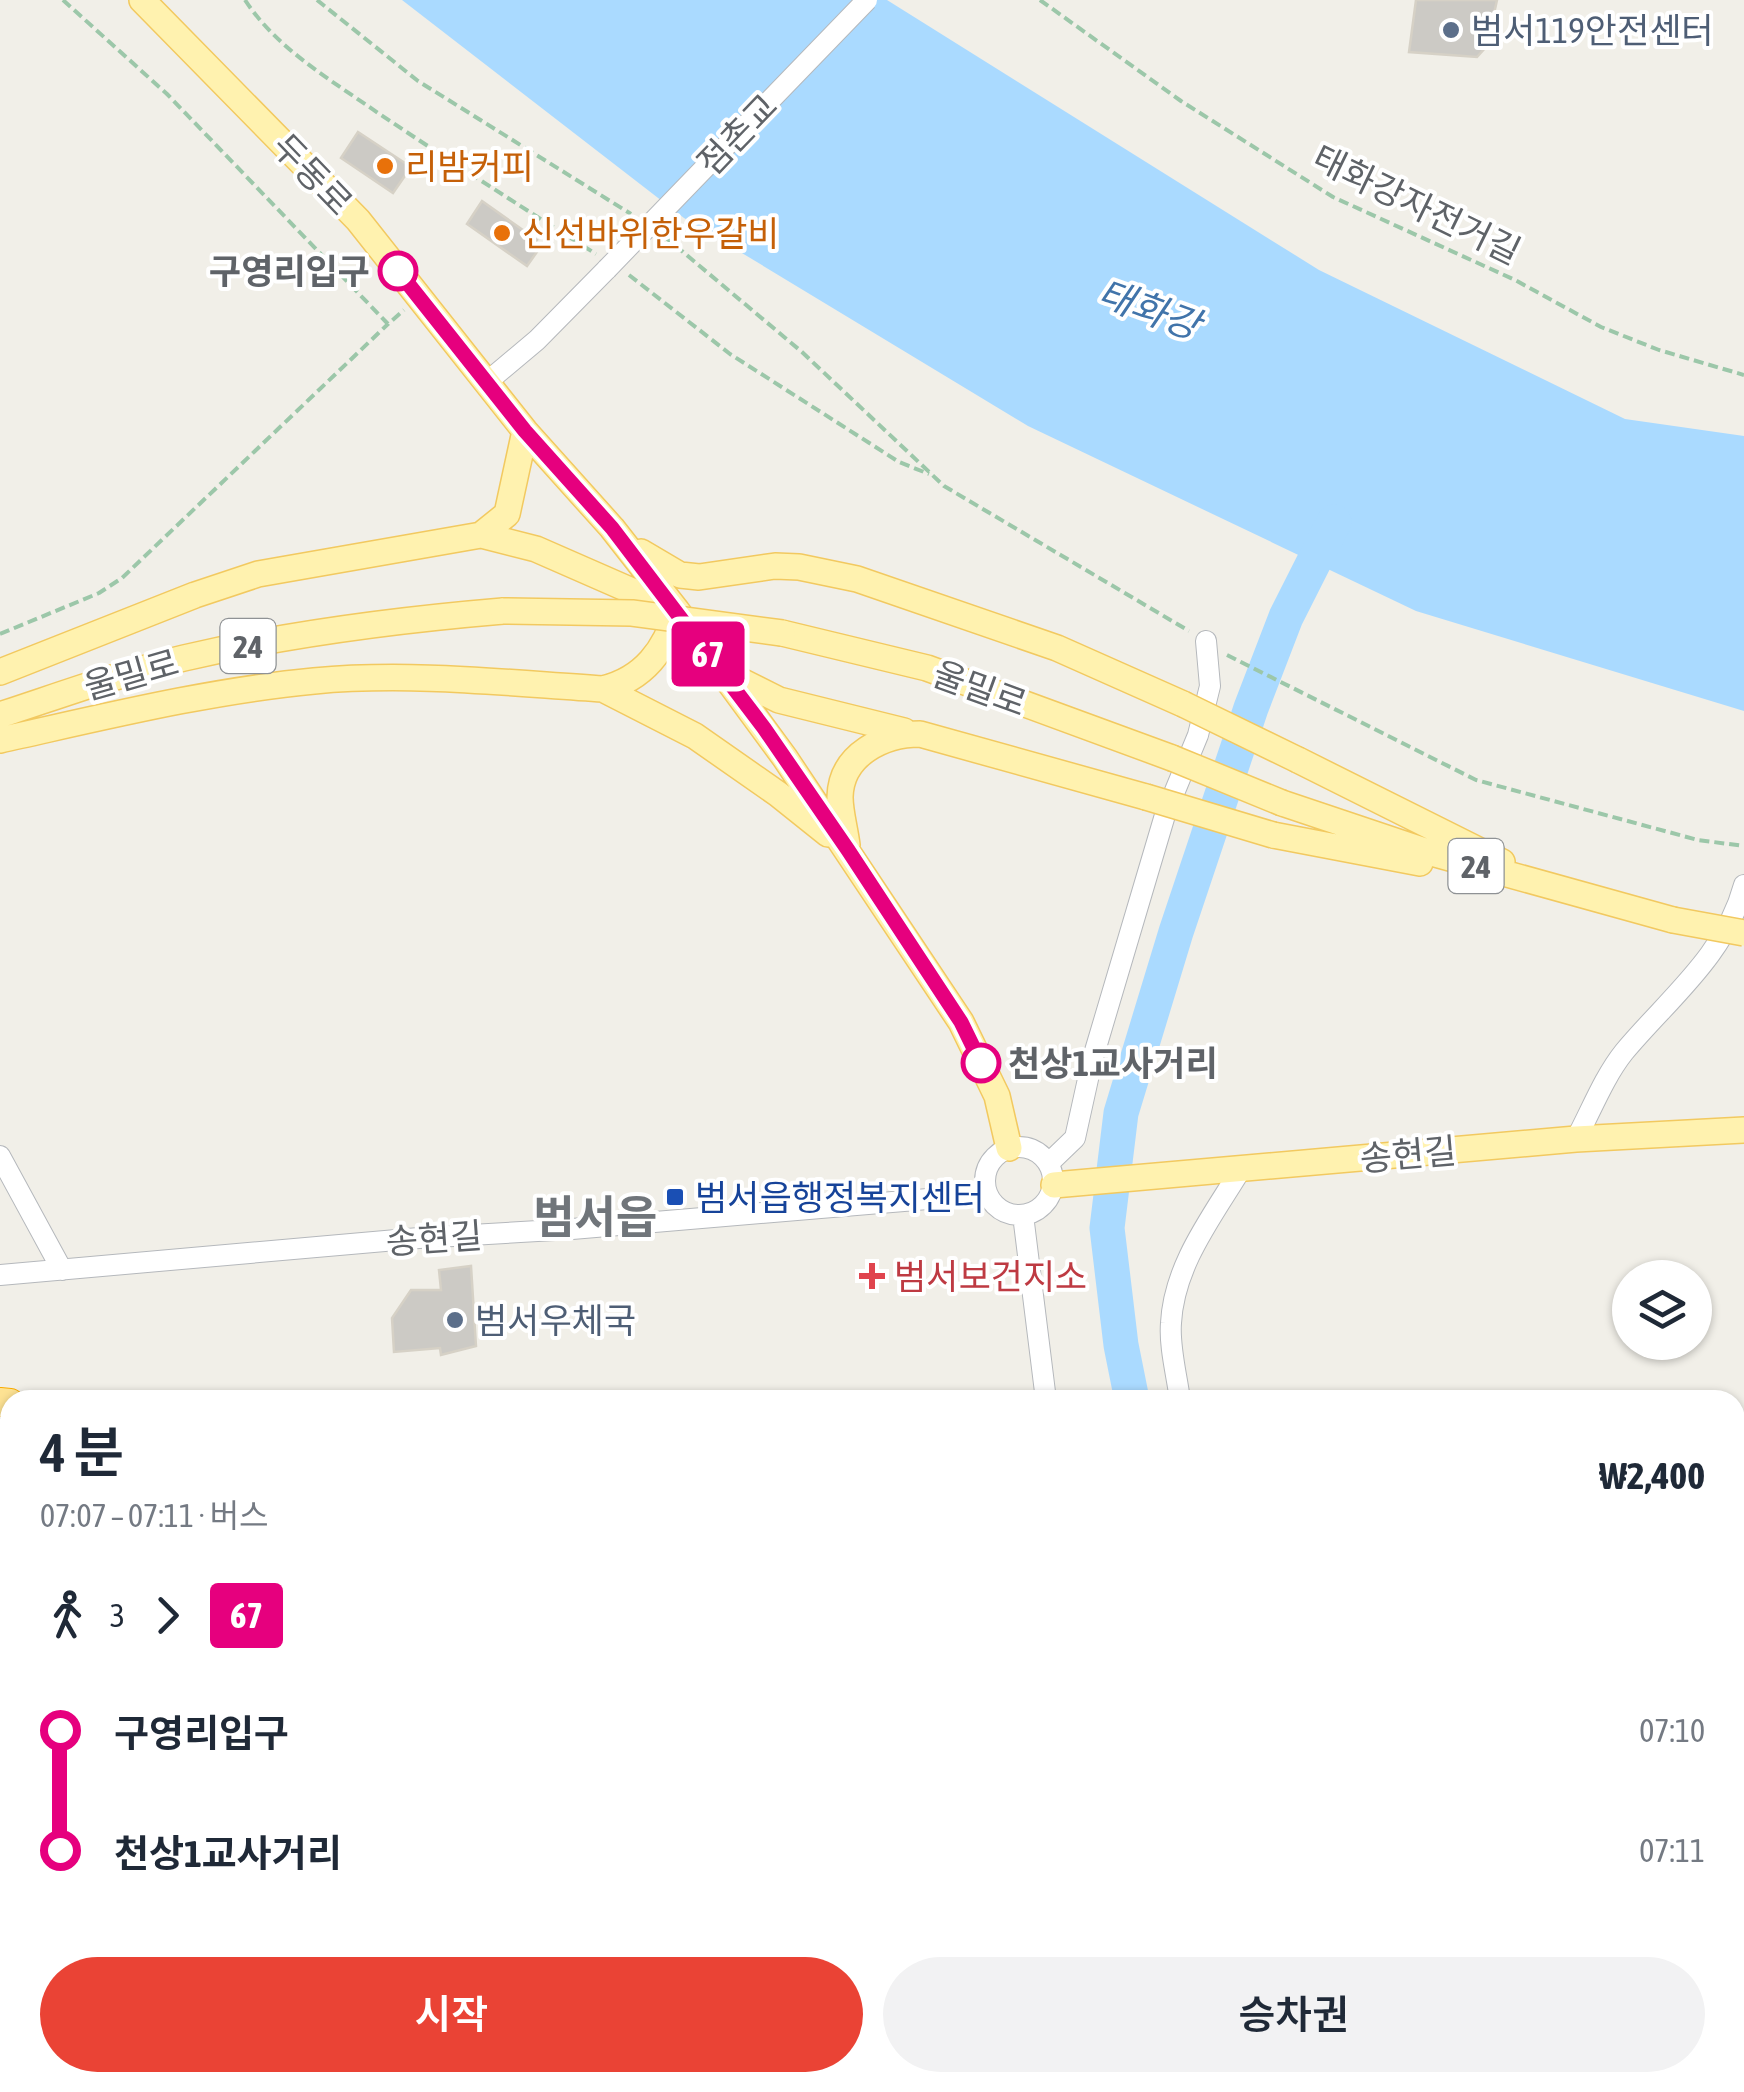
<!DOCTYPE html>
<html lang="ko">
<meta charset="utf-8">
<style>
body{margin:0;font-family:"Asap Condensed","Noto Sans KR",sans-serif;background:#f2f2f3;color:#1f2937;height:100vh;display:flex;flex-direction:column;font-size:38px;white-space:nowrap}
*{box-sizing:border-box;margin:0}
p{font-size:32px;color:#747a83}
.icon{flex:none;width:55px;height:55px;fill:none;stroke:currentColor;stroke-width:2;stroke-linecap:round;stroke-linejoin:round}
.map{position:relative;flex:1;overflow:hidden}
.details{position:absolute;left:0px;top:1390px;width:1745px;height:702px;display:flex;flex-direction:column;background:#fff;border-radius:30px 30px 0 0;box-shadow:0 2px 8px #0004}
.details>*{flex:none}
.badge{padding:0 20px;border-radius:8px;font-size:35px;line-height:65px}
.tools{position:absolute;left:1612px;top:1260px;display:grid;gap:20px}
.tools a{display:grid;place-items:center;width:100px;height:100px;border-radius:50%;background:#fff;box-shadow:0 2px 8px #0004;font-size:50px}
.map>.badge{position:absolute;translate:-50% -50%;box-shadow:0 0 0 5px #fff}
.legs{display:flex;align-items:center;gap:15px;height:110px;padding:0 40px;font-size:32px}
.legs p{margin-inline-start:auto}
.head{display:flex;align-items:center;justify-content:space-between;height:170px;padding:0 40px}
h1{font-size:55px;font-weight:600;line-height:75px}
.primary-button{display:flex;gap:20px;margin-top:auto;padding:20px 40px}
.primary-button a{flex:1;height:115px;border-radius:60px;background:#ea4335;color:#fff;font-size:40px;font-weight:600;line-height:115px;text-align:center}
.primary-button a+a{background:#f2f2f3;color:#1f2937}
ul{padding:0 40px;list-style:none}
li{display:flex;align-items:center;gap:35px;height:120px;font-size:38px}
li i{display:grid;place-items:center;width:15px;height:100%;margin:0 12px;background:currentColor}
li i::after{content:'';width:25px;height:25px;margin:-12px;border:8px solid;border-radius:50%;background:#fff}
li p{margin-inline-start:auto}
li:first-child i{background:linear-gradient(#0000 50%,currentColor 0)}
li:last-child i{background:linear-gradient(currentColor 50%,#0000 0)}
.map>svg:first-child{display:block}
.education{fill:#e1ded6}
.water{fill:#aadaff}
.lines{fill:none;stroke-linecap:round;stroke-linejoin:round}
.river{stroke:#aadaff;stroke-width:35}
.building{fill:#cccac5;stroke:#d6d1c6;stroke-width:2.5}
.minor-casing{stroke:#b5b8bc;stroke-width:22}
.major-casing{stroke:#f2c960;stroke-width:28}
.highway-casing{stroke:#f9ab00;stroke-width:30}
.path{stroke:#9cc7a9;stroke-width:4;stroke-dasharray:10 5;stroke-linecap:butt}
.minor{stroke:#fff;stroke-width:20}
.major{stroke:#fff2af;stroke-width:25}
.highway{stroke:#fde293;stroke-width:28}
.minor-bridge-casing{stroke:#b5b8bc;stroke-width:22;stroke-linecap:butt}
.major-bridge-casing{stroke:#f2c960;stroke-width:28;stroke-linecap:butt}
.minor-bridge{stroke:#fff;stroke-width:20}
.major-bridge{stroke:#fff2af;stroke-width:25}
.line-1-casing{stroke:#fff;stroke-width:22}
.line-1{stroke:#e6007e;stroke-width:15}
.service-dot{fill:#5c6f8a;stroke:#fff;stroke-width:4}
.food-dot{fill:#e8710a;stroke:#fff;stroke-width:4}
.stop-1-dot{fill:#fff;stroke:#e6007e;stroke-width:5}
.transit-dot{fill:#1a4fb4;stroke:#fff;stroke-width:4}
.health-dot{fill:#e0444e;stroke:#fff;stroke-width:4}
.labels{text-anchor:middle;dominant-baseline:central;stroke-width:8;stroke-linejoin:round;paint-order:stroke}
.shield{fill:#fff;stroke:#8f9295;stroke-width:2.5}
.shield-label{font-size:32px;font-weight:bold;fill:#5f6368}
.service-label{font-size:35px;fill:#4e5e75;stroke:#fff;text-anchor:start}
.street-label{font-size:35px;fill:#5f6368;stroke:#fff}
.food-label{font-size:35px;fill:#c56008;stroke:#fff;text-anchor:start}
.stop-label{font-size:35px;font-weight:bold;fill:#5f6368;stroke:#fff;text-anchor:end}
.transit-label{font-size:35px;fill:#164399;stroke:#fff;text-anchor:start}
.health-label{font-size:35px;fill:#be3a42;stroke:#fff;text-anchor:start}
.water-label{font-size:38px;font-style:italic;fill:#4174aa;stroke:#fff}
.district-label{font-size:45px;font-weight:bold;fill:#70757a;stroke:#fff}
</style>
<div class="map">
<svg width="1744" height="2092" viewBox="0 0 1744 2092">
<rect width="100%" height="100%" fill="#f1efe8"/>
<path class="education" d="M1612,2083H1676L1691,2092H1541Z"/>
<path class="water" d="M402,0H887L1319,270L1625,419L1744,436V711L1416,611L1028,426L684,218Z"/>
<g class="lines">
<path class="river" d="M1132,1400L1121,1345L1107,1228L1121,1113L1176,932L1251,708L1286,617L1334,522
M1277,2082L1278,2092"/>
</g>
<path class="building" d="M1416,0H1497L1487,46L1477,57L1409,52Z
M358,132L411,167L393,193L341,158Z
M482,201L537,240L533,245L539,249L527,266L467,224Z
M471,1266L476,1346L441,1355L440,1348L394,1352L392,1318L411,1290H441L439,1270Z"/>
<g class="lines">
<defs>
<path id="minor" d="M487,382L537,340L607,269
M1576,1139C1591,1111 1604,1077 1624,1052C1669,998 1725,956 1744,885
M985 1181a34 34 0 1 1 68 0a34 34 0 1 1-68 0Z
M0,1156L62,1270
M1049,1163L1075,1138L1092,1061L1165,815L1198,735L1210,686L1206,641
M1023,1215L1046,1400
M0,1275L419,1238L572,1229L987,1194
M1180,1400C1177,1376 1169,1347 1171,1323C1174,1265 1212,1217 1241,1169
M0,1429H10
M0,1460L10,1461
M0,1525H10
M1735,1569H1744
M0,1620H10
M1735,1821L1744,1832
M1313,2082L1314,2092
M1711,2082L1726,2092
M682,2092L691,2082
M1399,2092L1462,2082"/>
<path id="major" d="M142,0L358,220L525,431L612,528L677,611L785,758L961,1022L997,1096L1009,1148
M481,535L536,549L673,609
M641,552L680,575L699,577L775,566L799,567L857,579L1057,648L1183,704
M782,633L927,668L1172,758
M0,672L195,595L258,574L481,535L507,514L525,431
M729,675L779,700L904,731
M603,689L695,736L778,794L828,834
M0,715C61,695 121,673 184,658C288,634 396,620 503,611
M0,740C104,717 208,691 314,681C410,672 507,683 603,689C644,679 665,650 677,611
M1298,760L1502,862
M1282,803L1428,852L1673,920
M1273,835L1420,863
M847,845C845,829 840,812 840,797C841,754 884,734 920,734L1146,797
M1054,1185L1576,1139L1744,1130"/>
<path id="highway" d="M0,1402L10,1403
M0,1479H10
M1735,1484H1744
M0,1506H10
M1735,1508H1744
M0,1565L10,1564"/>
</defs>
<use href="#minor" class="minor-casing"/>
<use href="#major" class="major-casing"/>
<use href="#highway" class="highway-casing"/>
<path class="path" d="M63,0L167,94L388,324L404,310
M245,0C277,49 331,80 378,113C450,161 523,208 596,254
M317,0L418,81L631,214
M1040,0L1181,101L1333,197L1515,280L1601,327L1659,350L1744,375
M664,236L802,352L944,486L1189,631
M629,275L730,354L899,462L929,474
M0,634L99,593L122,578L388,324
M1227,655L1476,780L1698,840L1744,846"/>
<use href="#minor" class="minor"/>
<use href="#major" class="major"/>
<use href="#highway" class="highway"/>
<defs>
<path id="minor-bridge" d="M607,269L867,0"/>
<path id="major-bridge" d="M503,611L632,613L782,633
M1183,704L1298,760
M1172,758L1282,803
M1146,797L1273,835
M1673,920L1744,933"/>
</defs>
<use href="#minor-bridge" class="minor-bridge-casing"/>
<use href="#major-bridge" class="major-bridge-casing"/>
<use href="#minor-bridge" class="minor-bridge"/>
<use href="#major-bridge" class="major-bridge"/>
</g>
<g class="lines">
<defs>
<path id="line-1" d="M398,271L525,431L612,528L764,728L848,850L961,1022L981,1063"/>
</defs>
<use href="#line-1" class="line-1-casing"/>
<use href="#line-1" class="line-1"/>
</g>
<g class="service-dot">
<circle cx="1451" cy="30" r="10"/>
<circle cx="455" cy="1320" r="10"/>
</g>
<g class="food-dot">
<circle cx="385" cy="166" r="10"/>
<circle cx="502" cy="233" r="10"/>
</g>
<g class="stop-1-dot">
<circle cx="398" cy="271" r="18"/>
<circle cx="981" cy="1063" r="18"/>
</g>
<rect class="transit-dot" x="665" y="1187" width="20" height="20" rx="5"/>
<path class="health-dot" d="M867 1261h10v10h10v10h-10v10h-10v-10h-10v-10h10z"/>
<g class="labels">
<g class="shield">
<rect x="220.5" y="619" width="55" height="54" rx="8"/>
<rect x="1448.5" y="839" width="55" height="54" rx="8"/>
</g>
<g class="shield-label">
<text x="248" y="646">24</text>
<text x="1476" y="866">24</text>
</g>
<g class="service-label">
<text x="1471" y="30">범서119안전센터</text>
<text x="475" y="1320">범서우체국</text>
</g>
<g class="street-label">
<text transform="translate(737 134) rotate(-46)">점촌교</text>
<text transform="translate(313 174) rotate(46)">두동로</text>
<text transform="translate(1417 204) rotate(26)">태화강자전거길</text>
<text transform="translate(131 674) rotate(-16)">울밀로</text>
<text transform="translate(980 688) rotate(20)">울밀로</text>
<text transform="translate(1408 1154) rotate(-5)">송현길</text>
<text transform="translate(434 1238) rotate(-4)">송현길</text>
</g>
<g class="food-label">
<text x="405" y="166">리밤커피</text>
<text x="522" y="233">신선바위한우갈비</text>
</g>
<g class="stop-label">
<text x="370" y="271">구영리입구</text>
<text x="1008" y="1063" text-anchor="start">천상1교사거리</text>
</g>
<g class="transit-label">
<text x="695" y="1197">범서읍행정복지센터</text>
</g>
<g class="health-label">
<text x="894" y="1276">범서보건지소</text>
</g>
<g class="water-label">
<text transform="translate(1149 309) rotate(20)">태화강</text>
</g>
<g class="district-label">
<text x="595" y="1217">범서읍</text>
</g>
</g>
</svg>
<div class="tools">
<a><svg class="icon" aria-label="layers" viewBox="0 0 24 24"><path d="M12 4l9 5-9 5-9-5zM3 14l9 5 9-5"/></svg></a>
</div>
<b class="badge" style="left:708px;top:654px;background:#e6007e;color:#fff">67</b>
<section class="details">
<div class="head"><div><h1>4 분</h1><p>07:07 – 07:11 · 버스</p></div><b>₩2,400</b></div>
<div class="legs"><svg class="icon" aria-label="walk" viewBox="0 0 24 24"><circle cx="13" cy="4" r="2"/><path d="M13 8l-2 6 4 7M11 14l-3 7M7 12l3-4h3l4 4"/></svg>3<svg class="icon" aria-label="forward" viewBox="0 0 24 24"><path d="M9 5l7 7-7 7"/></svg><b class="badge" style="background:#e6007e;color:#fff">67</b></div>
<ul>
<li><i style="color:#e6007e"></i><b>구영리입구</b><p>07:10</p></li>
<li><i style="color:#e6007e"></i><b>천상1교사거리</b><p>07:11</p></li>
</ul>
<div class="primary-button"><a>시작</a><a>승차권</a></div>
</section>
</div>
